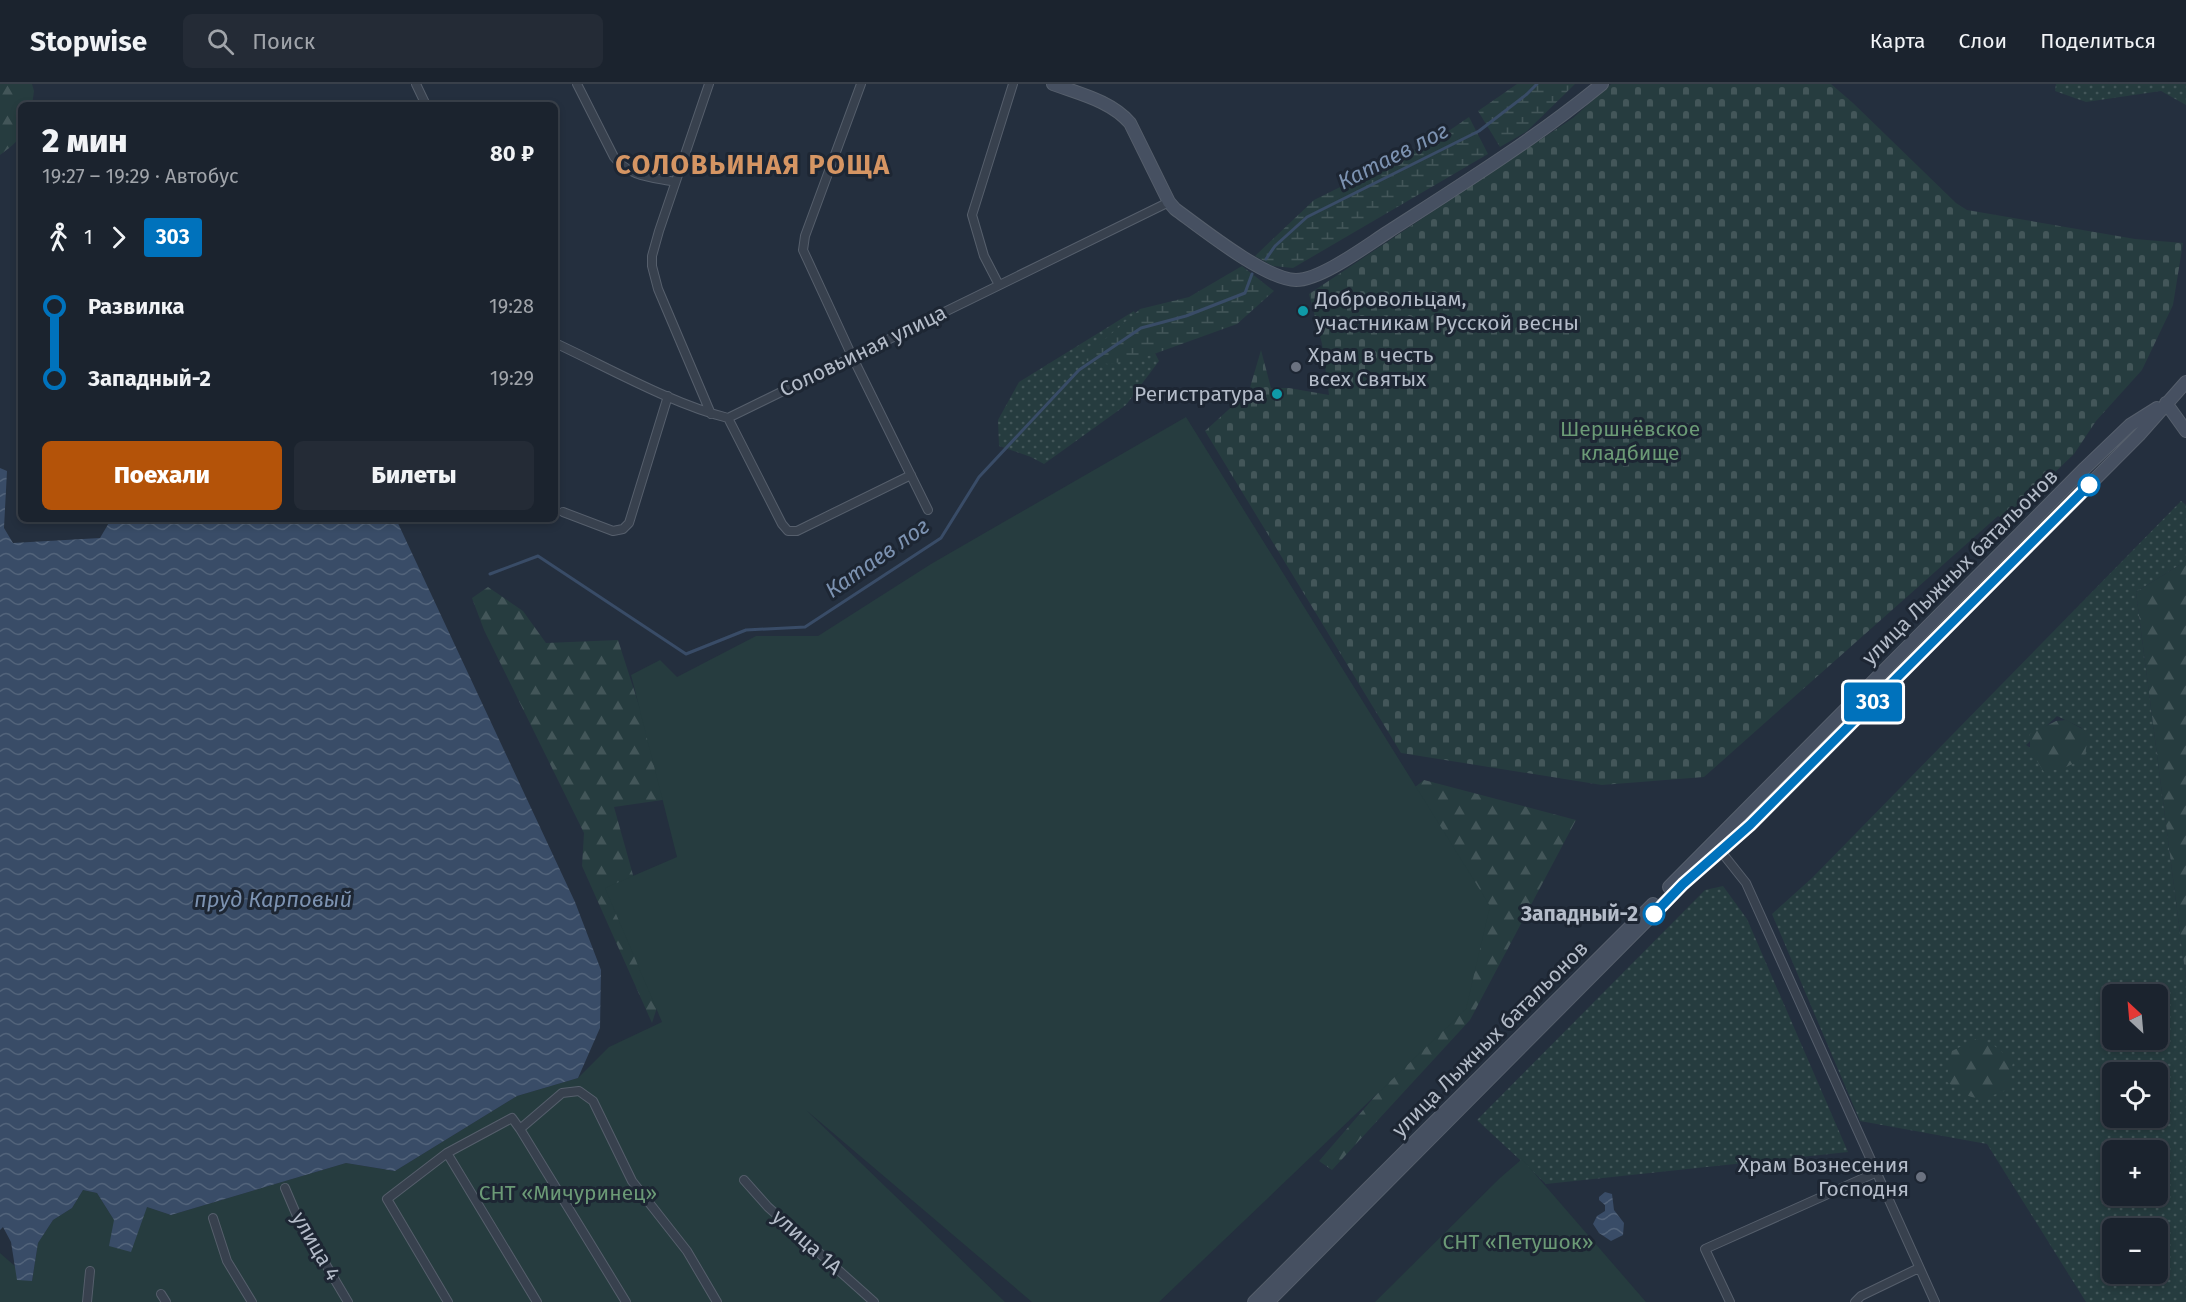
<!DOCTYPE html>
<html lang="ru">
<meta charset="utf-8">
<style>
body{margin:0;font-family:"Fira Sans",sans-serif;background:#242b36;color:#f1f3f6;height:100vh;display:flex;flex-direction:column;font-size:22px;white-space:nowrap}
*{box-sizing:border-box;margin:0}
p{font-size:20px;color:#a0a4aa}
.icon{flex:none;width:33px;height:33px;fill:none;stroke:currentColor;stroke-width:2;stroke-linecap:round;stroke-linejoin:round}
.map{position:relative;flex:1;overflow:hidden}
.sheet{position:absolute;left:18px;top:18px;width:540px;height:420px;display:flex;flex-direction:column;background:#1b232e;border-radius:9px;box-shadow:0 3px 9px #0003,0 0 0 2px #39404a}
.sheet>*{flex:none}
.badge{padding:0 12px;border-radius:4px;font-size:21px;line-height:39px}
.needle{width:39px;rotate:334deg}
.controls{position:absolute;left:2102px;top:900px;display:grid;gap:12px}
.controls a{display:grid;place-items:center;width:66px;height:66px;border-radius:9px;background:#1b232e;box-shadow:0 3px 9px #0003,0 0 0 2px #39404a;font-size:30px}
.map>.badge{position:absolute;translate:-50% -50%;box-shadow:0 0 0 3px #fff}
.legs{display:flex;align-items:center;gap:9px;height:66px;padding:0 24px;font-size:20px}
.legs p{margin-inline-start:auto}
.summary{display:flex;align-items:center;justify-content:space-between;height:102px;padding:0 24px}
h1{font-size:33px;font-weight:800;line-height:45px}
.primary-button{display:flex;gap:12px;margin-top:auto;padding:12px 24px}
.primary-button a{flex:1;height:69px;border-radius:9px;background:#b45309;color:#fff;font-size:24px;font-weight:800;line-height:69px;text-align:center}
.primary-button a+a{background:#242b36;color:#f1f3f6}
ul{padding:0 24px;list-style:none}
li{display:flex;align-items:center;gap:21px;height:72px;font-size:22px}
li i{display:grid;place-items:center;width:9px;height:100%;margin:0 8px;background:currentColor}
li i::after{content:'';width:15px;height:15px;margin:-8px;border:4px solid;border-radius:50%;background:#1b232e}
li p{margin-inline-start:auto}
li:first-child i{background:linear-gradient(#0000 50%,currentColor 0)}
li:last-child i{background:linear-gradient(currentColor 50%,#0000 0)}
header{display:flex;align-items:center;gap:36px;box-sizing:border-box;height:84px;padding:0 30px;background:#1b232e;border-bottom:2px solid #39404a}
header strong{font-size:28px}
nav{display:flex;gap:33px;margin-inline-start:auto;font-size:21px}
.search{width:420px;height:54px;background:#242b36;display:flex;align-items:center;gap:15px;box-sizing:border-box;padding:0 21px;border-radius:9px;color:#a0a4aa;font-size:22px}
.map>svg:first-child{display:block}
.grass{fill:url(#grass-dots);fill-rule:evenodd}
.forest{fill:url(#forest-firs)}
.wetland{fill:url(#wetland-marsh)}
.cemetery{fill:url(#cemetery-stones)}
.garden{fill:#263c3f}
.water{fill:url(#water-waves)}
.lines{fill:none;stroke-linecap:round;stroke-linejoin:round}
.stream{stroke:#394c67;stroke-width:3}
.street-casing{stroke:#565f6c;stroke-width:10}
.secondary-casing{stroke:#565f6c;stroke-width:14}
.street{stroke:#38414e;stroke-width:8}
.secondary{stroke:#465061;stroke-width:12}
.line-1-casing{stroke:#fff;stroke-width:14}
.line-1{stroke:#0072bc;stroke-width:9}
.culture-dot{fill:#0f9aa8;stroke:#1d2633;stroke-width:2}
.worship-dot{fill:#6b7280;stroke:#1d2633;stroke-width:2}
.stop-1-dot{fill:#fff;stroke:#0072bc;stroke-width:3}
.labels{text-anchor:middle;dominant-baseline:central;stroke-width:6;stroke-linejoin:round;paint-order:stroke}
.poi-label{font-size:21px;fill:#b4bcc9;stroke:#1d2633;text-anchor:start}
.street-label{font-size:21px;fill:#b4bcc9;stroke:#1d2633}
.park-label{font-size:21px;fill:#6b9a76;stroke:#1d2633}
.stop-label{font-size:21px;font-weight:bold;fill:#b4bcc9;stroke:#1d2633;text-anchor:end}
.water-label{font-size:22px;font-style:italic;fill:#7c92b1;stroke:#1d2633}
.district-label{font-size:27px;font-weight:bold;letter-spacing:1.5px;fill:#d59563;stroke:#1d2633}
</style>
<header>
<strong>Stopwise</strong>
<div class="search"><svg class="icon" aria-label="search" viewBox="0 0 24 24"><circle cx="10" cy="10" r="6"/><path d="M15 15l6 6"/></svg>Поиск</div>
<nav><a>Карта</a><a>Слои</a><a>Поделиться</a></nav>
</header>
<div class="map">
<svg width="2186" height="1218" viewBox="0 0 2186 1218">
<defs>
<pattern id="grass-dots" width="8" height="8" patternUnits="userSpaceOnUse" patternTransform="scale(1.5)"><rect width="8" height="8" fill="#263c3f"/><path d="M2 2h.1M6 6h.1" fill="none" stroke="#435659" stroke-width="1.8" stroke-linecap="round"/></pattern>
<pattern id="forest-firs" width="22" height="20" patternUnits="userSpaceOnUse" patternTransform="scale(1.5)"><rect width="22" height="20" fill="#263c3f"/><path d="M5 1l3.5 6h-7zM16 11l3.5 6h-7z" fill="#435659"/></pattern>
<pattern id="wetland-marsh" width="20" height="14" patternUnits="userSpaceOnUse" patternTransform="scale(1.5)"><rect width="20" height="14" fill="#263c3f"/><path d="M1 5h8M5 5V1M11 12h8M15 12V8" fill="none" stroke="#435659"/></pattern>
<pattern id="cemetery-stones" width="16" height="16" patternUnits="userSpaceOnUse" patternTransform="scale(1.5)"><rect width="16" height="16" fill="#263c3f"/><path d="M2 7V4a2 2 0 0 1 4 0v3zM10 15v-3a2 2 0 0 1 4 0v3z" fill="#435659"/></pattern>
<pattern id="water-waves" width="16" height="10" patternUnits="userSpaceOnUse" patternTransform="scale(1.5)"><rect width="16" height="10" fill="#394c67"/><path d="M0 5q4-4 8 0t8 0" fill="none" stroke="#53647b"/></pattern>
</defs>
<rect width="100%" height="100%" fill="#242f3e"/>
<path class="grass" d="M2056,0H2186V21L2161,7L2086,18L2055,7Z
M1134,227L1159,277L1126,321L1044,380L1031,373L999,362L998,336L1019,298Z
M2181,417L2186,421V477L2136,508L2186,895V1218H2086L1987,1060L1860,1037L1772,830L1812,794ZM2057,632L2082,644L2075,673L2054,679L2026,661ZM2112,910H2157V956H2112ZM2112,988H2157V1034H2112ZM2112,1066H2157V1112H2112ZM2112,1144H2157V1190H2112Z
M1723,802L1747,835L1848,1068L1546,1100L1477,1036L1705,806Z"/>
<path class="forest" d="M0,0H32L34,7L32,21H21C21,52 26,52 0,71Z
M2186,477V895L2136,508Z
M488,503L523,527L546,559L618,556L669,715L614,723L664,902L652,939L582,782L584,749L484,546L472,514Z
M2066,636L2088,648L2085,674L2064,684L2044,688L2030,666V650L2056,637Z
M1424,696L1576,736L1470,936L1332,1086L1319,1077L1440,937L1365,742Z
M1976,955L1992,960L2013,977L2009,1005C1978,1018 1973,1018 1946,997L1952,967Z"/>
<path class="wetland" d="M1517,0H1575L1526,48L1500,63L1478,27Z
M1469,33L1488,70L1293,184L1273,182L1255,172L1314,116L1437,55Z
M1242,182L1274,207L1237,240L1140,275L1108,280L1081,276L1140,225L1189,213Z"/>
<path class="cemetery" d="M1611,0H1831L1853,19L1956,119L1967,126L2135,155L2183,159L2173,221L2142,286L2096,337L2074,370L2005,436L1998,432L1704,693L1602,701L1401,669L1205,347L1249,307L1261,266L1271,304H1289L1329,311L1322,260L1309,210L1573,34Z"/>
<path class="garden" d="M1186,333L1490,822L1466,925L1159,1218H1032L806,1026L1005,1218H0V1169L32,1197L38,1159L53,1136L72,1124L83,1106L97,1109L114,1136L147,1123L171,1131L346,1079L395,1087L517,1012L578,994L609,963L662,938L605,804L677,773L631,591L660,576L677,593L756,552H818L931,480Z
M1522,1075L1646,1218H1375L1500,1094Z"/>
<path class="water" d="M0,384L7,387L4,444L13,459L100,454L110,437L96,435H396L575,818L601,886L600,944L578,994L517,1012L395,1087L346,1079L171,1131L147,1123L131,1168L109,1162L114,1136L97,1109L83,1106L72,1124L53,1136L38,1159L32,1197L17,1196L11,1158L3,1143L0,1146Z
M1605,1108L1612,1110L1614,1126L1624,1139L1623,1151L1611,1157L1599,1149L1593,1140L1597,1132L1605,1127V1121L1599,1116V1113Z"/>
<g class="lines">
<path class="stream" d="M1266,175L1275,162L1307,133L1479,47L1527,10L1537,0
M490,490L538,472L686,570L746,546L805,543L941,454L979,393L1079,286L1141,244L1186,232L1245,209L1252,190"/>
<defs>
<path id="street" d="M416,0L426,21
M577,0L614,73C630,93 651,93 675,98
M709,0L659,147L652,172V182L658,205L711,330
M861,0L805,152L803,166L852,272L928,426
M999,201L984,172L972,131L1013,0
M555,259C609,284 672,320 728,334L1169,118
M728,334L782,440L788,447H797L911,391
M563,428L613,447L623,445L629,439L668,312
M1719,765L1746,799L1935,1218
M520,1045L626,1218
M447,1069L537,1218
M744,1096L768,1123L874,1218
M285,1104L297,1132L348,1218
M213,1134L227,1177L252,1218
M161,1210L166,1218
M87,1218L90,1187
M448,1218L387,1115L447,1069L512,1034L520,1045L562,1009L579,1007L593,1017L632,1097L687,1167L717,1218
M1730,1218L1705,1165L1875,1089
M1855,1218L1861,1212L1919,1184"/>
<path id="secondary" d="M1053,0C1080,10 1111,17 1130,39L1169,118L1175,125C1201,144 1266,196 1296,196C1321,196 1366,162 1388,148C1461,101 1535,55 1602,0
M2166,319L2186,347
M1669,803L2085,384L2130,341L2157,324
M1254,1218L1653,820
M1268,1218L1683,800L1750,741L2139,351L2186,298"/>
</defs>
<use href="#street" class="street-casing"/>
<use href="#secondary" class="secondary-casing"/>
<use href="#street" class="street"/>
<use href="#secondary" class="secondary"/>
</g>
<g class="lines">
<defs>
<path id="line-1" d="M1654,830L1683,800L1750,741L2089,401"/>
</defs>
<use href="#line-1" class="line-1-casing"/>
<use href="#line-1" class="line-1"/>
</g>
<g class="culture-dot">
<circle cx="1303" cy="227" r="6"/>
<circle cx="1277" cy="310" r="6"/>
</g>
<g class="worship-dot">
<circle cx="1296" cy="283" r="6"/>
<circle cx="1921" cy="1093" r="6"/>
</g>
<g class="stop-1-dot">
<circle cx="2089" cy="401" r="10"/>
<circle cx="1654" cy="830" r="10"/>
</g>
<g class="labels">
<g class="poi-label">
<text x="1315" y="215">Добровольцам,<tspan x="1315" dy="24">участникам Русской весны</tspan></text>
<text x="1308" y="271">Храм в честь<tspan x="1308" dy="24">всех Святых</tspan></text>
<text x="1265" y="310" text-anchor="end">Регистратура</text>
<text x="1909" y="1081" text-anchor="end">Храм Вознесения<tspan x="1909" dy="24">Господня</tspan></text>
</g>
<g class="street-label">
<text transform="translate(863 267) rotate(-26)">Соловьиная улица</text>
<text transform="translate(1960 483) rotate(-45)">улица Лыжных батальонов</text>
<text transform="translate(1490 955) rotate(-45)">улица Лыжных батальонов</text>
<text transform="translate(807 1158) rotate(42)">улица 1А</text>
<text transform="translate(316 1162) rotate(60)">улица 4</text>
</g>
<g class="park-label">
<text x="1630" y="345">Шершнёвское<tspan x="1630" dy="24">кладбище</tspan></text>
<text x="568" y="1109">СНТ «Мичуринец»</text>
<text x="1518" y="1158">СНТ «Петушок»</text>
</g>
<g class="stop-label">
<text x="1638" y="830">Западный-2</text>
</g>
<g class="water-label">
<text transform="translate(1393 72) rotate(-27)">Катаев лог</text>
<text transform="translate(877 474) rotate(-35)">Катаев лог</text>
<text x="273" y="815">пруд Карповый</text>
</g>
<g class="district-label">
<text x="753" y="81">СОЛОВЬИНАЯ РОЩА</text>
</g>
</g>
</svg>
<div class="controls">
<a><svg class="needle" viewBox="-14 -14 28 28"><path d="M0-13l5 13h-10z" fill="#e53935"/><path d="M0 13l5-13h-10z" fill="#a0a4aa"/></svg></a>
<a><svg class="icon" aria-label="locate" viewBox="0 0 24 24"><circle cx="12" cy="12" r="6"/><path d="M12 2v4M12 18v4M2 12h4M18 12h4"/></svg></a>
<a>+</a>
<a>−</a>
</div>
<b class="badge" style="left:1873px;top:618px;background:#0072bc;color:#fff">303</b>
<section class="sheet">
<div class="summary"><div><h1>2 мин</h1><p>19:27 – 19:29 · Автобус</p></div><b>80 ₽</b></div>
<div class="legs"><svg class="icon" aria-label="walk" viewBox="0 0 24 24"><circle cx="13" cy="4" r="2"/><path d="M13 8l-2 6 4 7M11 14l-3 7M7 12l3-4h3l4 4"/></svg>1<svg class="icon" aria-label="forward" viewBox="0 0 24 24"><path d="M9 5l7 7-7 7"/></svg><b class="badge" style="background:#0072bc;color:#fff">303</b></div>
<ul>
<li><i style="color:#0072bc"></i><b>Развилка</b><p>19:28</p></li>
<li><i style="color:#0072bc"></i><b>Западный-2</b><p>19:29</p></li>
</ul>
<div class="primary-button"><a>Поехали</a><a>Билеты</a></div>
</section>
</div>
